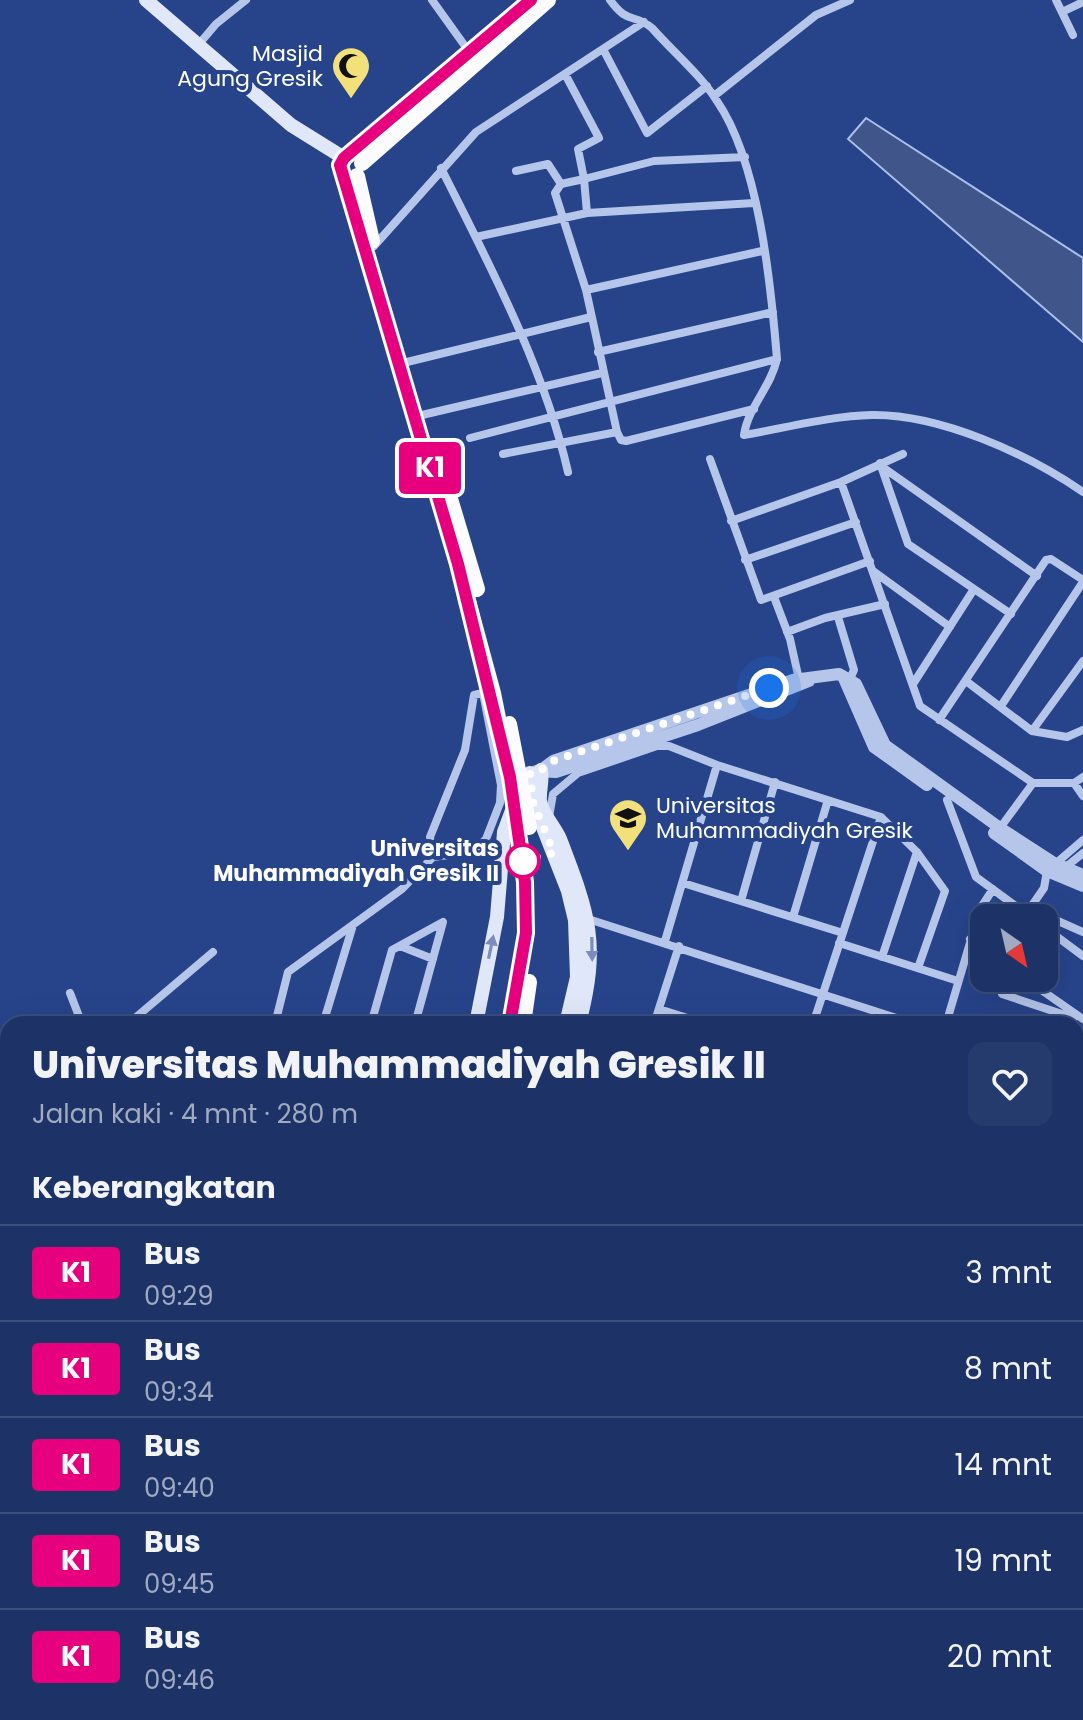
<!DOCTYPE html>
<html lang="id">
<meta charset="utf-8">
<style>
body{margin:0;font-family:Poppins,sans-serif;background:#253b6e;color:#f1f3f6;height:100vh;display:flex;flex-direction:column;font-size:30px;white-space:nowrap}
*{box-sizing:border-box;margin:0}
p{font-size:26px;color:#a0aac0}
.icon{flex:none;width:44px;height:44px;fill:none;stroke:currentColor;stroke-width:2;stroke-linecap:round;stroke-linejoin:round}
.map{position:relative;flex:1;overflow:hidden}
.side{position:absolute;left:0px;top:1016px;width:1084px;height:704px;display:flex;flex-direction:column;background:#1d3368;border-radius:24px 24px 0 0;box-shadow:0 8px 32px #0002,0 0 0 2px #3b4e7c}
.side>*{flex:none}
.badge{padding:0 16px;border-radius:6px;font-size:28px;line-height:52px}
.needle{width:52px;rotate:146deg}
.tools{position:absolute;left:970px;top:904px;display:grid;gap:16px}
.tools a{display:grid;place-items:center;width:88px;height:88px;border-radius:16px;background:#1d3368;box-shadow:0 8px 32px #0002,0 0 0 2px #3b4e7c;font-size:40px}
.you{position:absolute;width:40px;height:40px;margin:-20px;border:6px solid #fff;border-radius:50%;background:#1a73e8;box-shadow:0 0 0 12px #1a73e833}
.map>.badge{position:absolute;translate:-50% -50%;box-shadow:0 0 0 4px #fff}
h2{padding:0 32px;font-size:30px;line-height:72px}
.round{display:grid;place-items:center;flex:none;width:84px;height:84px;border-radius:16px;background:#253b6e}
.overview{display:flex;align-items:center;justify-content:space-between;height:136px;padding:0 32px}
h1{font-size:38px;font-weight:800;line-height:60px}
ul{padding:0;list-style:none}
li{display:flex;align-items:center;gap:24px;height:96px;padding:0 32px;border-top:2px solid #3b4e7c}
li div{flex:1}
li b{display:block;font-size:30px}
li em{font-style:normal}
li .badge{min-width:88px;font-weight:700;text-align:center}
.map>svg:first-child{display:block}
.water{fill:#405589;stroke:#aabfea;stroke-width:2}
.lines{fill:none;stroke-linecap:round;stroke-linejoin:round}
.minor{stroke:#b6c6ea;stroke-width:8}
.tertiary{stroke:#b6c6ea;stroke-width:12}
.secondary{stroke:#e0e7f8;stroke-width:14}
.trunk{stroke:#fcfcfe;stroke-width:16}
.oneway{fill:#7a8dbc}
.line-casing{stroke:#fff;stroke-width:18}
.line{stroke:#e6007e;stroke-width:12}
.walk{stroke:#fff;stroke-width:8;stroke-dasharray:0 14.4}
.stop-dot{fill:#fff;stroke:#e6007e;stroke-width:4}
.labels{text-anchor:middle;dominant-baseline:central;stroke-width:8;stroke-linejoin:round;paint-order:stroke}
.poi-label{font-size:22px;fill:#fff;stroke:#27448b;text-anchor:end}
.stop-label{font-size:22px;font-weight:bold;fill:#fff;stroke:#27448b;text-anchor:end}
</style>
<div class="map">
<svg width="1083" height="1720" viewBox="0 0 1083 1720">
<rect width="100%" height="100%" fill="#27448b"/>
<path class="water" d="M866,118L1083,258V342L848,139Z"/>
<g class="lines">
<path class="minor" d="M432,0L470,53
M610,0C628,25 634,13 652,28C673,52 700,74 717,101C759,162 771,285 777,359C771,387 748,407 744,435C786,428 829,416 872,415C940,414 1028,454 1083,492
M1056,0L1073,35
M1062,12L1083,2
M199,44L216,24L246,0
M603,49L647,133L707,86
M714,96L816,15L850,0
M441,168C489,264 544,367 568,472
M516,171L548,164L561,184
M587,213L584,179L654,161L745,157
M476,237L587,213L754,203
M374,246L476,132L644,22
M586,290L762,251
M598,352L773,312
M407,362L591,317
M422,415L602,373
M617,432L621,440L626,441L754,409
M470,438L777,359
M503,454L617,432L586,290L555,193L561,184L584,179L578,149L599,138L565,74
M710,459L761,600L870,561
M880,463L908,544L1011,614
M881,466L1037,576
M841,482L920,706L1033,783H1074L1083,777
M731,521L841,482L903,454
M745,560L856,522
M873,571L950,627
M774,597L790,639L800,684
M838,617L854,670L848,683
M787,632L825,618L885,604
M1083,661L1032,731L1067,737L1083,730
M966,681L1032,731
M913,684L974,589
M1001,706L1083,582
M939,720L1046,560L1051,559L1083,580
M1074,783L1083,796
M947,800L976,877L1032,918
M549,817L553,794L578,773L657,746H669L717,765
M1000,828L1033,783
M1062,870L1083,853
M683,883L843,933
M741,901L775,782
M1031,909L1083,932
M1026,914L1044,888L1047,871L1083,840
M793,917L828,800
M585,918L915,1024
M1044,927L1083,956
M970,939L984,949
M665,941L717,765L881,817L917,852L945,891L918,968
M839,943L958,981
M400,946L433,959
M882,957L917,852
M1004,978L1002,994L1074,1018
M1024,978L1083,1019
M70,993L82,1024
M659,1009L706,1024
M63,1024L80,1018
M128,1024L213,952
M275,1024L288,972L402,889L433,857L473,852L486,839L500,803L501,785L483,693L474,695L465,750L430,837L433,857
M323,1024L353,925
M371,1024L392,950L443,922L415,1024
M654,1024L679,946
M813,1024L881,817
M946,1024L980,909L993,889
M0,1047L8,1044
M1076,1076L1083,1079
M0,1099L8,1096
M1076,1173L1083,1149
M0,1174L8,1169
M0,1218L8,1216
M0,1267L8,1264
M1076,1297L1083,1276
M0,1316L8,1314
M1076,1352L1083,1355
M0,1371L8,1368
M0,1477L8,1474
M1076,1529L1083,1535
M0,1540L8,1538
M0,1587L8,1621
M1076,1606L1083,1633
M1076,1608L1083,1598
M0,1667L8,1665
M1076,1679L1083,1669
M43,1712L47,1720
M116,1712L118,1720
M292,1712L294,1720
M419,1712V1720
M933,1712L934,1720
M1013,1712L1014,1720
M862,1715L882,1712
M0,1718L21,1712
M173,1720L198,1712
M1040,1720L1049,1712"/>
<path class="tertiary" d="M843,676L874,747L927,785
M541,770L553,761L793,680L839,674L856,684L885,745L1000,828L1054,863L1083,875
M536,771L556,772L698,725L809,681
M994,833L1047,871L1083,886
M1078,1720L1083,1710"/>
<path class="secondary" d="M146,0L291,125L344,158
M541,770C543,781 539,790 540,801C542,814 555,827 560,839C589,915 600,943 579,1024
M530,773L533,802L568,891L575,920L577,977L566,1024
M476,1024L497,917L504,832L514,805
M1076,1438L1083,1445
M1076,1463L1083,1470"/>
<path class="trunk" d="M362,163L548,0
M357,176L372,241
M448,492L477,589
M509,724L529,827
M510,1024L526,933L525,882L510,777L493,693L458,564L340,165L344,158L531,0
M523,1024L529,982
M0,1386L8,1383"/>
</g>
<defs><path id="oneway-solid" d="M-6-.8H1V-3.2L6.5 0L1 3.2V.8H-6Z" transform="scale(2)"/></defs>
<g class="oneway">
<use href="#oneway-solid" transform="translate(491 947) rotate(-78)"/>
<use href="#oneway-solid" transform="translate(592 949) rotate(89)"/>
</g>
<g class="lines">
<defs>
<path id="line" d="M510,1024L526,933L525,882L510,777L458,564L340,165L344,158L531,0"/>
</defs>
<use href="#line" class="line-casing"/>
<use href="#line" class="line"/>
<path class="walk" d="M523,861L554,853L533,802L530,773L541,770L553,761L769,688"/>
</g>
<defs>
<symbol id="mosque-pin" viewBox="-11 -11 22 30"><path d="M0 17L-7.5 6A9.5 9.5 0 1 1 7.5 6Z" fill="#f2e17b" stroke="#27448b"/><path d="M3.5-4.9A6 6 0 1 0 3.5 4.9A5 5 0 1 1 3.5-4.9Z" fill="#111"/></symbol>
<symbol id="university-pin" viewBox="-11 -11 22 30"><path d="M0 17L-7.5 6A9.5 9.5 0 1 1 7.5 6Z" fill="#f2e17b" stroke="#27448b"/><path d="M0-5L7-2L0 1L-7-2ZM-4 1L0 2.5L4 1V4Q0 6-4 4Z" fill="#111"/></symbol>
</defs>
<g fill-rule="evenodd">
<use href="#mosque-pin" x="329" y="44" width="44" height="60"/>
<use href="#university-pin" x="606" y="796" width="44" height="60"/>
</g>
<circle class="stop-dot" cx="523" cy="861" r="16"/>
<g class="labels">
<g class="poi-label">
<text x="323" y="53">Masjid<tspan x="323" dy="25">Agung Gresik</tspan></text>
<text x="656" y="805" text-anchor="start">Universitas<tspan x="656" dy="25">Muhammadiyah Gresik</tspan></text>
</g>
<g class="stop-label">
<text x="499" y="848">Universitas<tspan x="499" dy="25">Muhammadiyah Gresik II</tspan></text>
</g>
</g>
</svg>
<div class="tools">
<a><svg class="needle" viewBox="-14 -14 28 28"><path d="M0-13l5 13h-10z" fill="#e53935"/><path d="M0 13l5-13h-10z" fill="#a0aac0"/></svg></a>
</div>
<div class="you" style="left:769px;top:688px"></div>
<b class="badge" style="left:430px;top:468px;background:#e6007e;color:#fff">K1</b>
<section class="side">
<div class="overview"><div><h1>Universitas Muhammadiyah Gresik II</h1><p>Jalan kaki · 4 mnt · 280 m</p></div><a class="round"><svg class="icon" aria-label="heart" viewBox="0 0 24 24"><path d="M12 20l-8-8c-3-5 5-10 8-4 3-6 11-1 8 4z"/></svg></a></div>
<h2>Keberangkatan</h2>
<ul>
<li><span class="badge" style="background:#e6007e;color:#fff">K1</span><div><b>Bus</b><p>09:29</p></div><em>3 mnt</em></li>
<li><span class="badge" style="background:#e6007e;color:#fff">K1</span><div><b>Bus</b><p>09:34</p></div><em>8 mnt</em></li>
<li><span class="badge" style="background:#e6007e;color:#fff">K1</span><div><b>Bus</b><p>09:40</p></div><em>14 mnt</em></li>
<li><span class="badge" style="background:#e6007e;color:#fff">K1</span><div><b>Bus</b><p>09:45</p></div><em>19 mnt</em></li>
<li><span class="badge" style="background:#e6007e;color:#fff">K1</span><div><b>Bus</b><p>09:46</p></div><em>20 mnt</em></li>
</ul>
</section>
</div>
